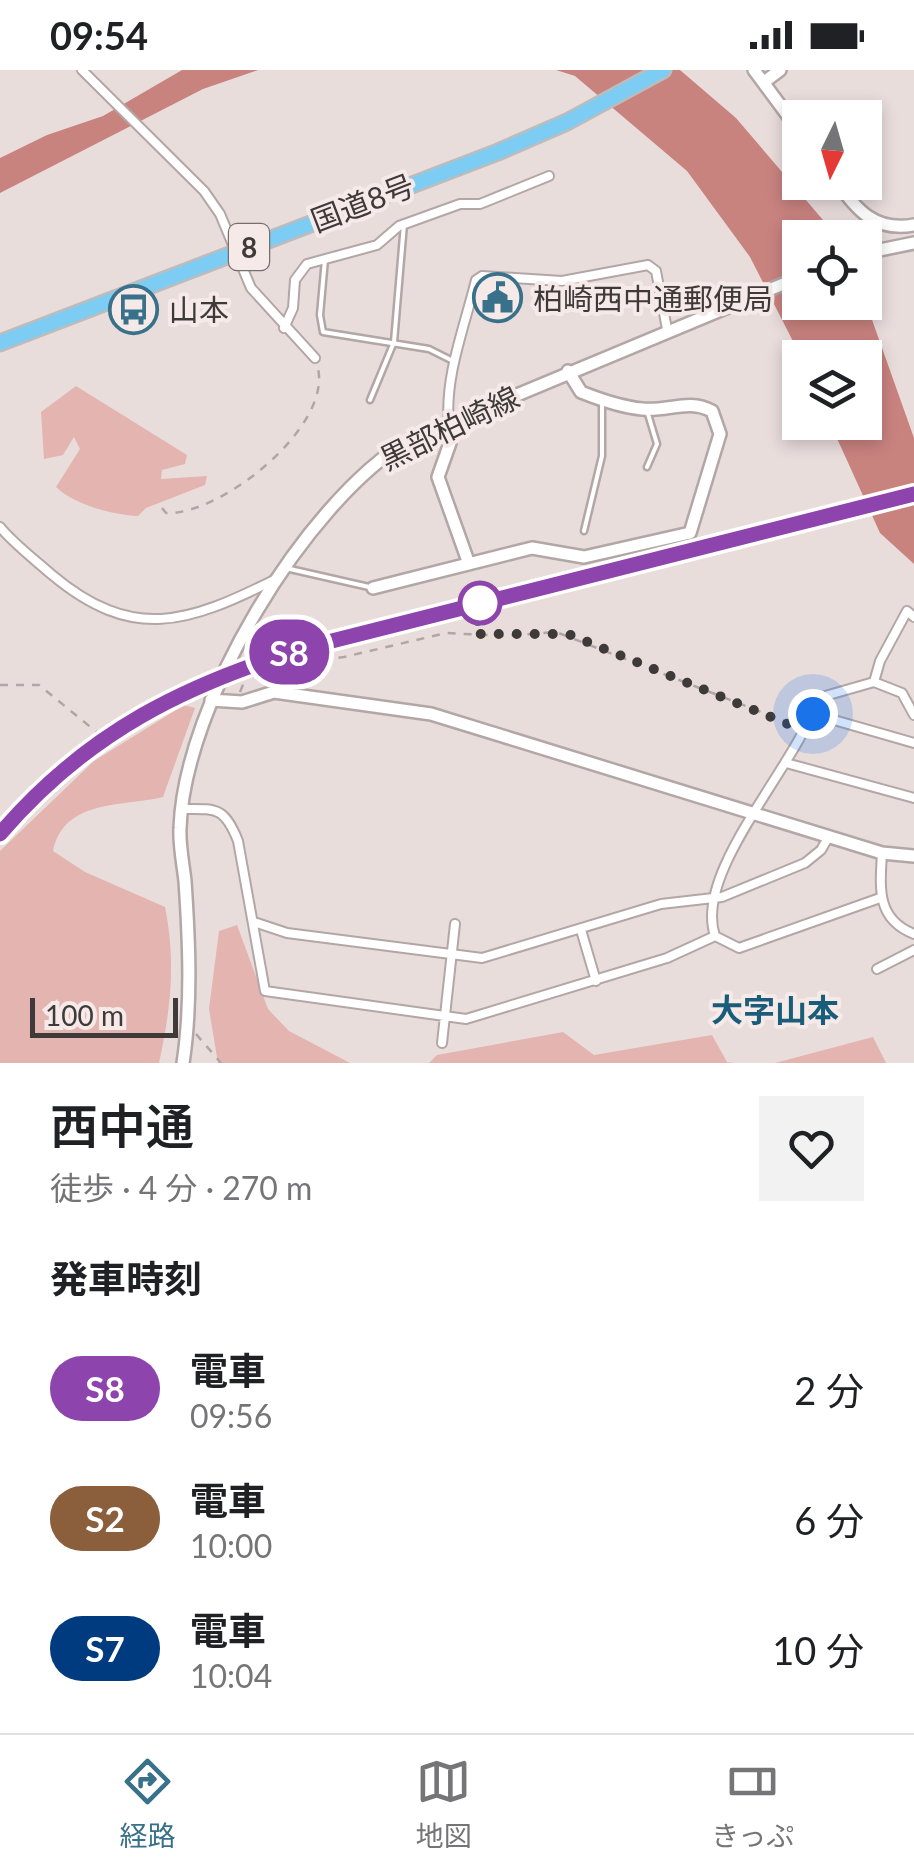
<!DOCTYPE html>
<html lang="ja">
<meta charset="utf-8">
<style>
body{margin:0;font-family:Lato,"Noto Sans JP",sans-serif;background:#f2f2f2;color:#202124;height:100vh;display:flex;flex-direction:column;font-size:38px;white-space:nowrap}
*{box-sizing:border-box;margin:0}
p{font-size:32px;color:#757577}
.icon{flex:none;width:55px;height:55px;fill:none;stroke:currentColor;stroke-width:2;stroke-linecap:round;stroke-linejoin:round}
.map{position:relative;height:993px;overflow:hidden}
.panel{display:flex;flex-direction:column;background:#fff;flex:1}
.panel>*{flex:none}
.badge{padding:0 20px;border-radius:32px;font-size:35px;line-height:65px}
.needle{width:65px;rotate:185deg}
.controls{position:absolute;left:782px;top:30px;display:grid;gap:20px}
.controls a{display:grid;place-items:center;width:100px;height:100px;border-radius:0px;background:#fff;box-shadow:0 5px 15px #0003;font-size:50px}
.scale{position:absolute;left:30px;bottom:25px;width:148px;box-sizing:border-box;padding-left:10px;border:5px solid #3e3a39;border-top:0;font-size:28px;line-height:35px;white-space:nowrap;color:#3e3a39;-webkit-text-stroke:8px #f6eae9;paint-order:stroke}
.you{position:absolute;width:50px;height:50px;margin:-25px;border:8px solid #fff;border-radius:50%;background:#1a73e8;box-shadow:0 0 0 15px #1a73e833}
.map>.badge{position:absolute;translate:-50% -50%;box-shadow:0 0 0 5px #fff}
h2{padding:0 50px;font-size:38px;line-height:90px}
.round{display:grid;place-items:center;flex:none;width:105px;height:105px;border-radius:0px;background:#f2f2f2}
.head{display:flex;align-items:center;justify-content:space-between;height:170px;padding:0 50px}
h1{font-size:48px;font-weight:600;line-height:75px}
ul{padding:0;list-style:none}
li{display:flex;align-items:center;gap:30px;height:130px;padding:0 50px}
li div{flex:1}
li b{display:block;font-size:38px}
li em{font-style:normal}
li .badge{min-width:110px;font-weight:700;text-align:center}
.status{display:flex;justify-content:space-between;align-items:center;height:70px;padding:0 50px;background:#fff;direction:ltr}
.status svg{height:28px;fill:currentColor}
.tab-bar{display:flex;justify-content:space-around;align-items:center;height:140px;border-top:2px solid #e0e0e0;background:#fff;font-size:28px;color:#757577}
.tab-bar a{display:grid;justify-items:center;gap:5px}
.tab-bar .active{color:#39718b}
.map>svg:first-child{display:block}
.green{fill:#e4b4b0}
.water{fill:#c9837f}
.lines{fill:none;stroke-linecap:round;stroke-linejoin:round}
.lane-casing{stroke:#b2a7a6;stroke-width:9}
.street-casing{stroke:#b2a7a6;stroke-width:12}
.secondary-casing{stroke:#b2a7a6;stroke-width:16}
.highway-casing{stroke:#bdbcbc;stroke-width:19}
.path{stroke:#b0a6a5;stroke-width:2.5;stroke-dasharray:8 8;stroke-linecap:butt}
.lane{stroke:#fff;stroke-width:4}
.street{stroke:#fff;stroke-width:8}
.secondary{stroke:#fff;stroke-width:11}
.highway{stroke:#7dccf3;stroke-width:14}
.rail{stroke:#8a8382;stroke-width:2.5;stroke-dasharray:5 10;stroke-linecap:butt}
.line-casing{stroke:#fff;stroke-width:22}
.line{stroke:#8e44ad;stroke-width:15}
.walk{stroke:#3e3a39;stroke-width:10;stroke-dasharray:0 18}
.stop-dot{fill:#fff;stroke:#8e44ad;stroke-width:5}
.labels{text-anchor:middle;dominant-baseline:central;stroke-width:8;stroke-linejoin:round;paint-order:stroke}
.shield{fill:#f6eae9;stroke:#756f6e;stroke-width:2.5}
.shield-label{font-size:28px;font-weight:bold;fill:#3e3a39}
.street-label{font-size:30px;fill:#3e3a39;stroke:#f6eae9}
.poi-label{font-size:30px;fill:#3e3a39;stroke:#f6eae9;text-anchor:start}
.neighbourhood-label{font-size:32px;font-weight:bold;fill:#195d7a;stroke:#f6eae9}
</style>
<div class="status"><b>09:54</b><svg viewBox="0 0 49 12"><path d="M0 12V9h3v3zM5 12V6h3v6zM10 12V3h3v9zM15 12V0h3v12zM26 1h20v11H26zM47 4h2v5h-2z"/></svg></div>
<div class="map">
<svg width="914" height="993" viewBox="0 0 914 993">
<rect width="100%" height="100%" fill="#e9dddc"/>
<path class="green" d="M76,316L187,385L185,394L162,400L161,409L207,406L205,415L146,438L138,446C114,445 74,435 56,417L80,379L74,367L63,385L44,389L41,342Z
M184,635L195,638L163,727C121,737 64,729 53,781L85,802L165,837C176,892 171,938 159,993H0V781L94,691Z
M237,855L268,939L289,961L350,993H412H218L209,939L219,861Z
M563,962L594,985L712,965L727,992L733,993H429L437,985Z
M873,967L886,993H775Z"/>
<path class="water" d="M182,0H258L203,19L0,123V88L47,65L103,46Z
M556,0H680L736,48L823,150L833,167L800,168V232L865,230L914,368V494L880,463L830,353L865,352V288L801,287L750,187L687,101L575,6Z"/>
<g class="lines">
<defs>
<path id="lane" d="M325,189L320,245L323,262L429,279L455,292
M370,330L394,272L404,154
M647,397L657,374L648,344
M584,461L602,386V335
M290,499L369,517"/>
<path id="street" d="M82,0L204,121L220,144L251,218L315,288
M284,258L293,238L295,210L307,194L377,175L399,156L460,134H480L549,106
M449,354C444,308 465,255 476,210L482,206L562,211L648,195L656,201L667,259
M0,457C14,474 34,489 51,504C133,573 188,553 276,509
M874,612L880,591L907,541L914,547
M813,644L914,673
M786,693L914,728
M181,739C216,739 224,736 238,771L265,921L466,949L667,888L715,866
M882,783C880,818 876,849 914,864
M880,828L739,878L715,866C693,801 797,696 818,628L874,612L902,623L914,645
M254,852L287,863L482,888L661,834L722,827L805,793L821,780L829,766
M581,860L596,911
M877,899L914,880
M442,973L455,854"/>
<path id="secondary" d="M754,0L800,62
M764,12L780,0
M837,112C857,141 876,162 914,155
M865,183L914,173
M449,354L450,373L438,407L469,494
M373,518L532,478L584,487L690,463L720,364L712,341C688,328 668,342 642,339C621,337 601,330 581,322L568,301
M211,630L242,632L274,622L431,644L882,783L914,786
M183,993C192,934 189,870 185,811C183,793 179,775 180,758C184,634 304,433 409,370L800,207"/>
<path id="highway" d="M0,273L498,82L567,52L663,0"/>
</defs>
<use href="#lane" class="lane-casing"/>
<use href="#street" class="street-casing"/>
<use href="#secondary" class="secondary-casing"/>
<use href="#highway" class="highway-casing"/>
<path class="path" d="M162,438L166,443C221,446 336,354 317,295
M0,615H39L99,664
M240,622L247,605L263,598L344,587L446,563L506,566L556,562L797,656
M196,964L221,993"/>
<use href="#lane" class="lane"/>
<use href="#street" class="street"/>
<use href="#secondary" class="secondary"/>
<use href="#highway" class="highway"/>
<path class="rail" d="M0,764C88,660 186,614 312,575L914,424"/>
</g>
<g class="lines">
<defs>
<path id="line" d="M0,764C87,662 187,613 312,576L914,424"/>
</defs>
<use href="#line" class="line-casing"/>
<use href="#line" class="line"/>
<path class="walk" d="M480,533L476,564H568L788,654L806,659L813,644"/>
</g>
<defs>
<symbol id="civic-ring" viewBox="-11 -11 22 22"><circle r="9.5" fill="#f6eae9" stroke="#39718b" stroke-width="1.5"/><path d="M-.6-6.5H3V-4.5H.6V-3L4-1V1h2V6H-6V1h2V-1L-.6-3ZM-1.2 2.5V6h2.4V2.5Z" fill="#39718b"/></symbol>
<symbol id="bus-ring" viewBox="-11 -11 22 22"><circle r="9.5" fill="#f6eae9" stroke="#39718b" stroke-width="1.5"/><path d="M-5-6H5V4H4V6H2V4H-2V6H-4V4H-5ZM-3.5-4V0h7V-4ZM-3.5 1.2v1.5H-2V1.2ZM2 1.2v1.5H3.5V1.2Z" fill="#39718b"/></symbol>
</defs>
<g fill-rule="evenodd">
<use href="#civic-ring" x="470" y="200" width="55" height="55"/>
<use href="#bus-ring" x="106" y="212" width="55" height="55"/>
</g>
<circle class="stop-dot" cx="480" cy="533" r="20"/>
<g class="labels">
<rect class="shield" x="229" y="154" width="40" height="46" rx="8"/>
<g class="shield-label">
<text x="249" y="177">8</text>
</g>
<g class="street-label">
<text transform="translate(362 132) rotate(-21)">国道8号</text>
<text transform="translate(449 357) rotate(-26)">黒部柏崎線</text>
</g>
<g class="poi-label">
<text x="533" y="228">柏崎西中通郵便局</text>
<text x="169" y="239">山本</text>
</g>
<g class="neighbourhood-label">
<text x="775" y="939">大字山本</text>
</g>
</g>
</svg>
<div class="controls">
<a><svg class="needle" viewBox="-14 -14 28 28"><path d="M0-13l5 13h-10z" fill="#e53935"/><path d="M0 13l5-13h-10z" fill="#757577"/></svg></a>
<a><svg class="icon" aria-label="locate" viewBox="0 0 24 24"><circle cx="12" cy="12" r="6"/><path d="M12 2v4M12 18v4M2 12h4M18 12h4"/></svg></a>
<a><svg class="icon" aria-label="layers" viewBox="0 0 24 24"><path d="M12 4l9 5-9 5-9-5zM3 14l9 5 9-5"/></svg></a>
</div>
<div class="scale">100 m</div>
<div class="you" style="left:813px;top:644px"></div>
<b class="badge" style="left:289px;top:582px;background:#8e44ad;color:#fff">S8</b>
</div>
<section class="panel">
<div class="head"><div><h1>西中通</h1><p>徒歩 · 4 分 · 270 m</p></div><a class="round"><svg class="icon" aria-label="heart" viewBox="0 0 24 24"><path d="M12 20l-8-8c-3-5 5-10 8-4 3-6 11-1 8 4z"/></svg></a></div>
<h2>発車時刻</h2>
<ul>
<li><span class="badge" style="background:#8e44ad;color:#fff">S8</span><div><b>電車</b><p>09:56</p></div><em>2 分</em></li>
<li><span class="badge" style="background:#8b5e3c;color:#fff">S2</span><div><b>電車</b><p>10:00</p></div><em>6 分</em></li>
<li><span class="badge" style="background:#003b80;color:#fff">S7</span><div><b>電車</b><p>10:04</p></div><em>10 分</em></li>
</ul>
</section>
<nav class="tab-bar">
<a class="active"><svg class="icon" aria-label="directions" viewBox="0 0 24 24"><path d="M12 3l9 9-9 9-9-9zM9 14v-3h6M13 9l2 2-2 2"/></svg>経路</a>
<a><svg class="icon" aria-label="map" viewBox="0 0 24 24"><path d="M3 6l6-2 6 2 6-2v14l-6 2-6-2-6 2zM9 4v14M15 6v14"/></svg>地図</a>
<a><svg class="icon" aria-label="tickets" viewBox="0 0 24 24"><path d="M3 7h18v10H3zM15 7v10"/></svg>きっぷ</a>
</nav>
